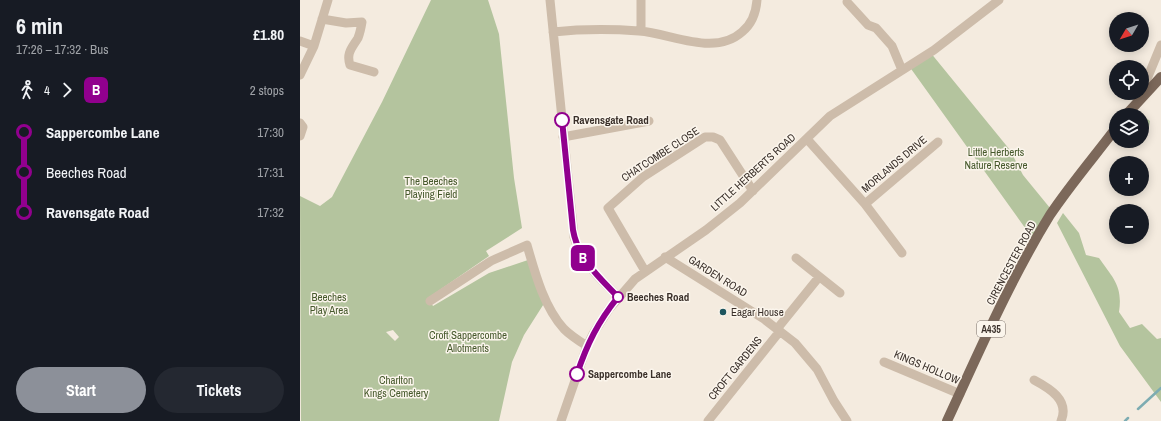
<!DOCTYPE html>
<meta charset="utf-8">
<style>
body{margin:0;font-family:"Archivo Narrow",sans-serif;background:#242831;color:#f1f3f6;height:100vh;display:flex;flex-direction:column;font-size:15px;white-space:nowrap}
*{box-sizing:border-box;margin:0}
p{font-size:13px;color:#9ea1a6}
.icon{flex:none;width:22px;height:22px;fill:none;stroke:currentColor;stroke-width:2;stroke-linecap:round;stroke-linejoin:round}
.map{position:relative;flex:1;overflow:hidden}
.sheet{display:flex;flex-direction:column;background:#171b24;width:300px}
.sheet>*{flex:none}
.badge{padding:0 8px;border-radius:6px;font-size:14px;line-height:26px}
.needle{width:26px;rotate:231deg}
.fabs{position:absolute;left:809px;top:12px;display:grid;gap:8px}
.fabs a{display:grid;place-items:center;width:40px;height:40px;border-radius:50%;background:#171b24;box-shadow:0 2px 10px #0003;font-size:20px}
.map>.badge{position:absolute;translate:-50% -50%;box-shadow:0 0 0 2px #fff}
.legs{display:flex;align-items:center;gap:6px;height:44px;padding:0 16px;font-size:13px}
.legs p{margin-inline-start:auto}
.overview{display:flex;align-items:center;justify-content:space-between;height:68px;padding:0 16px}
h1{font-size:22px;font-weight:700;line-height:30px}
.primary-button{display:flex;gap:8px;margin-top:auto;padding:8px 16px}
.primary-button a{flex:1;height:46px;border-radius:24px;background:#8c9099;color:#fff;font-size:16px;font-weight:700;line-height:46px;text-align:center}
.primary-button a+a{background:#242831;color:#f1f3f6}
ul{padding:0 16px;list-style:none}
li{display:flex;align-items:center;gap:14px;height:40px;font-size:15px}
li i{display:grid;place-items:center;width:6px;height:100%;margin:0 5px;background:currentColor}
li i::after{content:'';width:10px;height:10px;margin:-5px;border:3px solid;border-radius:50%;background:#171b24}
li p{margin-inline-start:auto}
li:first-child i{background:linear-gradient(#0000 50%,currentColor 0)}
li:last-child i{background:linear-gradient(currentColor 50%,#0000 0)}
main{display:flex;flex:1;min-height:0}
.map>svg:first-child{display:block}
.green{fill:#b4c49e;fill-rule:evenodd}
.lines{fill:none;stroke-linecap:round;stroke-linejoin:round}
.stream{stroke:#7dacb2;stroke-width:2.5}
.street{stroke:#cdbcaa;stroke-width:9}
.primary{stroke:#7c685a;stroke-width:10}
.line-1-casing{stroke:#fff;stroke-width:9}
.line-1{stroke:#91008e;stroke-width:6}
.stop-1-dot{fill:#fff;stroke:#91008e;stroke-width:2}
.poi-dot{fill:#1d555e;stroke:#fbf5ec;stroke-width:1.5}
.labels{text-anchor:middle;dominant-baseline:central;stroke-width:3;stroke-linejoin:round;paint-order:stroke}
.shield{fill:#fbf5ec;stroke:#746b64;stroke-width:1}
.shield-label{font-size:10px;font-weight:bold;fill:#3a302a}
.stop-label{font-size:11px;font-weight:bold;fill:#3a302a;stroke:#fbf5ec;text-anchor:start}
.park-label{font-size:11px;fill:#46592c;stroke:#fbf5ec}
.street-label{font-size:11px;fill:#3a302a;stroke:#fbf5ec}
.poi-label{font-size:11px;fill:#3a302a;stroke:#fbf5ec;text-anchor:start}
</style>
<main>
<section class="sheet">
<div class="overview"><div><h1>6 min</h1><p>17:26 – 17:32 · Bus</p></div><b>£1.80</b></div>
<div class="legs"><svg class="icon" aria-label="walk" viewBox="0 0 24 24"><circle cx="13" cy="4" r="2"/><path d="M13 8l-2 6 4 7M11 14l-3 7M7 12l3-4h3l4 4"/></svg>4<svg class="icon" aria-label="forward" viewBox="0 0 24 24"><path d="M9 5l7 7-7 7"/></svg><b class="badge" style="background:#91008e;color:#fff">B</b><p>2 stops</p></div>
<ul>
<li><i style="color:#91008e"></i><b>Sappercombe Lane</b><p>17:30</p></li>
<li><i style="color:#91008e"></i><span>Beeches Road</span><p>17:31</p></li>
<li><i style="color:#91008e"></i><b>Ravensgate Road</b><p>17:32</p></li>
</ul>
<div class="primary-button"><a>Start</a><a>Tickets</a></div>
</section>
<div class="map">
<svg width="861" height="421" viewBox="0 0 861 421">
<rect width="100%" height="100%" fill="#f4ebdf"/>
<path class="green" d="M131,0H188L189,3L199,34L214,178L222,228L186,251L189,256L128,298L133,306L189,273L228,260L245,302L224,335L212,362L199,421H1L0,196L20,206L32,197L82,102ZM93,330L99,337L95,341L86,332Z
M630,52L710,150L723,175L750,208L733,239L609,66Z
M842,115L850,121L849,127L842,129Z
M763,213L779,233L786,255L799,258C813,278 823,286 819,312L830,328L842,324L857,339L861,338V402L820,346L757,223Z"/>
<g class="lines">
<path class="stream" d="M838,409L861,388
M825,421L828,418"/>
<path class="street" d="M250,0L274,237C281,262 301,279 318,297
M547,2L568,25L576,28L592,46L602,70
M22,19L46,23L62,22C61,28 60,33 58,38C52,48 46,53 50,65L74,72
M341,31V0
M253,32C282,29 311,29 339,31C371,33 414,57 442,32C452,24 456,13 457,0
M0,41L14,46
M0,75L14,46L28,0
M850,89L846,84L847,79L861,45
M0,123L3,127L0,136
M263,137L349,121
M507,139L565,204L602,253
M565,204L638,142
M365,257L464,319L495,343L517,369L534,401L547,421
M496,258L540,293
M345,271L308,208L343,177L405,137H413L420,140L453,191
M130,301L191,261L227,245C235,273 244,307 264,329C271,336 279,341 287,346
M477,329L519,277
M584,362L660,394
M734,380C749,388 770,400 761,421
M261,421L287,346L293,334L309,309L335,279L406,230L440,203L530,116L634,50L699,0
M408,421L480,331"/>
<path class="primary" d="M826,115L861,77
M647,421C679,352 710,280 750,215C770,185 794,157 816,128"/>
</g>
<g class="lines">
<defs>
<path id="line-1" d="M262,120L273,230C278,259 299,277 318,297C298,322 287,344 277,374"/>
</defs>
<use href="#line-1" class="line-1-casing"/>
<use href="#line-1" class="line-1"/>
</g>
<g class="stop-1-dot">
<circle cx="262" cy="120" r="7"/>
<circle cx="318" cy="297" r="5"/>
<circle cx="277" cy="374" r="7"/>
</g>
<circle class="poi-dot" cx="423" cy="312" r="4"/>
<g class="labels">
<rect class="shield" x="677" y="321" width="28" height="16" rx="3"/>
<g class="shield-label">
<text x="691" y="329">A435</text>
</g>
<g class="stop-label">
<text x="273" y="120">Ravensgate Road</text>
<text x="327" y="297">Beeches Road</text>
<text x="288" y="374">Sappercombe Lane</text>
</g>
<g class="park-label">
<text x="696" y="152">Little Herberts<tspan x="696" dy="13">Nature Reserve</tspan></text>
<text x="131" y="181">The Beeches<tspan x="131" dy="13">Playing Field</tspan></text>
<text x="29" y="297">Beeches<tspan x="29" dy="13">Play Area</tspan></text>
<text x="168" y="335">Croft Sappercombe<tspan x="168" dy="13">Allotments</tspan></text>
<text x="96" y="380">Charlton<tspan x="96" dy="13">Kings Cemetery</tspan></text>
</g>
<g class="street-label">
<text transform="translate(360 154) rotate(-33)">CHATCOMBE CLOSE</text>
<text transform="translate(594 164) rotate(-40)">MORLANDS DRIVE</text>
<text transform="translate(453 172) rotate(-42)">LITTLE HERBERTS ROAD</text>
<text transform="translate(711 263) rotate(-62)">CIRENCESTER ROAD</text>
<text transform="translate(418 276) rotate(32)">GARDEN ROAD</text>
<text transform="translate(627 367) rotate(23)">KINGS HOLLOW</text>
<text transform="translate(435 368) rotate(-51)">CROFT GARDENS</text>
</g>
<g class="poi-label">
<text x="431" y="312">Eagar House</text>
</g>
</g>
</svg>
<div class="fabs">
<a><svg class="needle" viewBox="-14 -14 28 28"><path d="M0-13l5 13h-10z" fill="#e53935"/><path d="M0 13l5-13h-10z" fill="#9ea1a6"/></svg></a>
<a><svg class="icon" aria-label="locate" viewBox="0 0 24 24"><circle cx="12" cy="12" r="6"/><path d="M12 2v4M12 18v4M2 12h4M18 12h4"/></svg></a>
<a><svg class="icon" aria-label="layers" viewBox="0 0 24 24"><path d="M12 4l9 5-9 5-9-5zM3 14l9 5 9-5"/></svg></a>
<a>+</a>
<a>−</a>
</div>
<b class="badge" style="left:283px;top:258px;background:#91008e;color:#fff">B</b>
</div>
</main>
